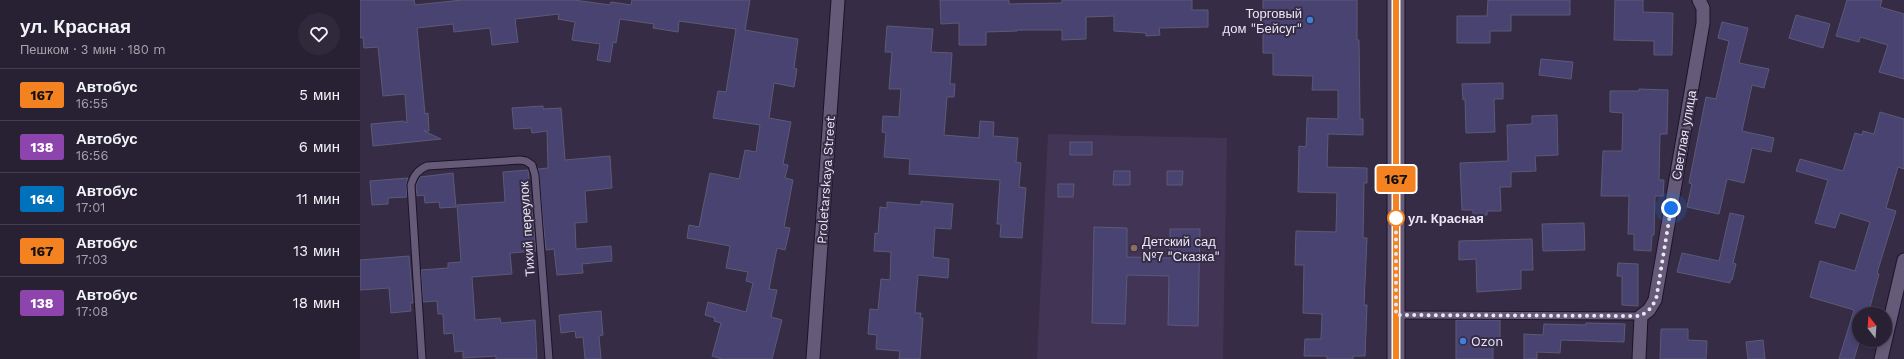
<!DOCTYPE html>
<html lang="ru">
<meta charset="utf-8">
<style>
body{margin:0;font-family:"Work Sans",sans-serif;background:#30293c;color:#f1f3f6;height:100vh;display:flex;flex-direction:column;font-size:15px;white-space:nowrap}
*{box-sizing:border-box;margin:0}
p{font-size:13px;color:#a5a3ac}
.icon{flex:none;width:22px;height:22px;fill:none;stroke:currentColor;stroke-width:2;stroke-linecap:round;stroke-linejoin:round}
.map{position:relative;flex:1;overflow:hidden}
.side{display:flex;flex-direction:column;background:#282134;width:360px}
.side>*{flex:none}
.badge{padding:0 8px;border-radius:3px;font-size:14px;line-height:26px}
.needle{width:26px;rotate:343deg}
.tools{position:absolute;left:1492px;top:307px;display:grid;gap:8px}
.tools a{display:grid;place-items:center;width:40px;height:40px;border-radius:50%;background:#282134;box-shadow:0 2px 6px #0003,0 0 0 1px #443e4f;font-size:20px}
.you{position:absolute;width:20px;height:20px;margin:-10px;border:3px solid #fff;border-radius:50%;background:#1a73e8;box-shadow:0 0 0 6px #1a73e833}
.map>.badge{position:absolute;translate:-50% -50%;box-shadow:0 0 0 2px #fff}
.round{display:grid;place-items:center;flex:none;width:42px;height:42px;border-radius:21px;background:#30293c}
.summary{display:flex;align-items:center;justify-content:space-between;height:68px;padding:0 20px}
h1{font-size:19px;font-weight:600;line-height:30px}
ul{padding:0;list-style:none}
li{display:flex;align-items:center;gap:12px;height:52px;padding:0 20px;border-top:1px solid #443e4f}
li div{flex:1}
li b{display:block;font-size:15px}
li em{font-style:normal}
li .badge{min-width:44px;font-weight:700;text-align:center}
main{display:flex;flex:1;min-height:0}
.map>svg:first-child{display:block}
.built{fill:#413454}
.building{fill:#484371;stroke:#5c5a77}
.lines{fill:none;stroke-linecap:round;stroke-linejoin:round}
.service-casing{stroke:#1d132b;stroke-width:9}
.minor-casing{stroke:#1d132b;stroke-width:15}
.tertiary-casing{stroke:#1d132b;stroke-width:19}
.service{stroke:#655a77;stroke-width:7}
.minor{stroke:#655a77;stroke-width:13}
.tertiary{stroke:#655a77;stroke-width:17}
.line-casing{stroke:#fff;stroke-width:9}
.line{stroke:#f58220;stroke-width:6}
.walk{stroke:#ebe6f6;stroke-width:4;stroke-dasharray:0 7.2}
.shop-dot{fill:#3f7fe0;stroke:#362c45;stroke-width:1.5}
.stop-dot{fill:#fff;stroke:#f58220;stroke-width:2}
.education-dot{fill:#8d6e63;stroke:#362c45;stroke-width:1.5}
.labels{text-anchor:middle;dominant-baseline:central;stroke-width:4;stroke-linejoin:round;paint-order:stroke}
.poi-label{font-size:13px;fill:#ebe6f6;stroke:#362c45;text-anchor:start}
.street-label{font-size:13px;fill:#ebe6f6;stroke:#362c45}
.stop-label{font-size:13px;font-weight:bold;fill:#ebe6f6;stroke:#362c45;text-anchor:start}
</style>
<main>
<section class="side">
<div class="summary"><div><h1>ул. Красная</h1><p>Пешком · 3 мин · 180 m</p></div><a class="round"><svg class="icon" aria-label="heart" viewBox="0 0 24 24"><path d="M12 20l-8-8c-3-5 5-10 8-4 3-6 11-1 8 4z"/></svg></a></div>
<ul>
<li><span class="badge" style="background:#f58220;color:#111">167</span><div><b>Автобус</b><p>16:55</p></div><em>5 мин</em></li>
<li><span class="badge" style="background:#8e44ad;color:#fff">138</span><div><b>Автобус</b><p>16:56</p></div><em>6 мин</em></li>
<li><span class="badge" style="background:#0072bc;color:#fff">164</span><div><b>Автобус</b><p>17:01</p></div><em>11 мин</em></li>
<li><span class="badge" style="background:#f58220;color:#111">167</span><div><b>Автобус</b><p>17:03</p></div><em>13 мин</em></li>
<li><span class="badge" style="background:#8e44ad;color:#fff">138</span><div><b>Автобус</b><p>17:08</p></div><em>18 мин</em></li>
</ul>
</section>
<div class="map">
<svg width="1544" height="359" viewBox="0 0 1544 359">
<rect width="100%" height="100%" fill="#362c45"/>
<path class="built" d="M688,134L867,138L863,359H677Z"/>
<path class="building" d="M0,0H54L55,5L102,0H214L250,5L251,2L271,5L272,0H390L385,30L438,39L434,68L437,69L434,87L414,83L409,118L431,122L423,164L428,165L425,178L433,180L424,227L430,228L425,250L417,248L409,289L417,290L411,317L422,320L412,359H362L352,356L361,323L354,321L355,318L345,315L348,302L386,312L393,283L386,281L388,272L366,268L370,246L327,238L329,225L339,227L350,173L379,179L385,150L396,152L400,125L353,118L358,91L366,92L376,29L319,21L318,32L293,28L294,24L260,19L256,43L253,42L250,62L237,60L240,44L212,40L215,22L198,19L199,14L155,19L158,42L132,45L130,28L94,32L93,24L57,28L65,114L68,113L69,131H64L81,139L13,146L11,124L43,121L47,123L45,94L23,96L18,47L4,48L3,37L0,38Z
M580,0H649V4L702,3V0H832V10H848V27L799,28L800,35L786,36V33L754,31V16L726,17V39L702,40V30H657V31L626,32V45H599V23L581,24Z
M903,0H997V40H999L1000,119H1003V135L968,134L967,167L1007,168V183H1004L1003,238H1007L1004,305H1007L1005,356H993V359H967V356H944L945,339H961L962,314L943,313L944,265H935L936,231L976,232L977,193L938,192L939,146L946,147L947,118L978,119V90H952L953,76L913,75V53H903Z
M1128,0H1210V15H1151V31H1130V43H1097V16H1127Z
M1255,0H1283V12L1313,13L1312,55H1294V41L1254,40Z
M1487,0H1522L1520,7L1544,14V79L1519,72L1528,45L1500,37L1499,42L1476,36Z
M1436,15L1470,24L1463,48L1429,38Z
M1362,22L1388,28L1379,63L1409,69L1404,88L1392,85L1382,131L1414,138L1411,152L1392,148L1384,183L1367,179L1359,214L1327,207L1332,184L1329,183L1346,97L1356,99L1369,41L1358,38Z
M527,26L573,29L571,52L592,53L590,84H595L594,97H587L584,135L619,138L620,121L634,122L633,136L658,138L656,162L661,163L659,187L666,188L662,238L640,237L641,224H637L640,180L549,174L550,159L524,157L526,133L522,132L523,116L539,117L541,89H529L532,52H525Z
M1181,59L1213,62L1211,79L1179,75Z
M1143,83V99H1134L1135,132L1106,133L1105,99L1103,100L1102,84Z
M1279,89L1308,90L1307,134H1300L1299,180H1304L1303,196H1295L1294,235H1292L1291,251L1274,250V234H1268L1269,196H1241L1243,151H1262L1263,113L1250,112V91H1279Z
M183,106V109L201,108L205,160L250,156L252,188L225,191L227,222L215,223L216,249L251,246L252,261L222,264L223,273L197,275L194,249L186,250L178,169L188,168L187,131L172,133L171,128L154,129L152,108Z
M1520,112L1544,119V169L1538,167L1526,208L1536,211L1517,273L1519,274L1508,314H1499V342L1494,359H1479L1494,310L1450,297L1460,261L1495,271L1510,222L1480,213L1475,228L1455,223L1468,180L1436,171L1440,159L1483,171L1495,133L1502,135L1503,131L1514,134Z
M1197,115L1198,155L1175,156L1176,171L1151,172V187H1140L1141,211H1127V215L1113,216V210H1102L1100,163L1148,161L1147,125L1172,124V116Z
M710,142H732V155H710Z
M168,170L176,251L150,253L152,274L112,277L115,320L140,318L141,323L175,320L177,359H136V356L103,358V351L95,352L93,333L84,334L83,314H78L77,301L63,302L61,270L88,268V263L101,262L97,205L145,202L143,172Z
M754,171H770V185H753Z
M807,171H823L822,185H807Z
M93,173L96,207L80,208L79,202L65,203L64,195L57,196L56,186L60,177Z
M48,178L46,185L47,197L28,198V204L12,205L10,181Z
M698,184H714L713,197H698Z
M561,201L593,204L591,229L575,228L573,257L589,259L588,278L558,275L555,313H561L560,318H563L560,359H539L540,351L516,349L517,335L508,334L510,309L518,310L521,279L530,280L531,252L514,251L515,233L518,234L520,207L527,208V202L561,205Z
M1370,213L1384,216L1373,263L1376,264L1372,280H1370V283L1317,272L1322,253L1359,261Z
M1224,223L1225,250L1183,251L1182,224Z
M734,227L767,228V257L810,258V229H840L838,326L808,325L809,276L767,275L765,324L732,323Z
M1172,239L1173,270H1161V289L1117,292L1116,259L1099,260V241Z
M49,256L53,303H50L51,311L31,313L29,288L0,290V260Z
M1258,263L1278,264V306L1262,305V276H1257Z
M241,311L243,335L239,336L241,359H225L223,337L216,338L215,331L201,333L199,315Z
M1096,320H1140V345H1133V359H1096Z
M1226,323L1265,324L1264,342L1201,340L1200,353L1177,352V359H1164V334L1183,335L1184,324L1226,325Z
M1301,329H1328V340L1347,341L1346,359H1300Z
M1403,340L1405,359H1388L1386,342Z"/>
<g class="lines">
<defs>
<path id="service" d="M1036,315L1281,316
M62,359L51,185C54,175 58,170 67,166L160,160L166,161L172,165L175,175L189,359"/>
<path id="minor" d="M453,359L478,0
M1279,359L1281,316L1289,310L1295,300L1343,23V8L1339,0
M1521,359L1544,260"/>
<path id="tertiary" d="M1036,0V359"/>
</defs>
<use href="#service" class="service-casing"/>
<use href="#minor" class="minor-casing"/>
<use href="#tertiary" class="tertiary-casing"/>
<use href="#service" class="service"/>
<use href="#minor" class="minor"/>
<use href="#tertiary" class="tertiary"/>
</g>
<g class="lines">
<defs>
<path id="line" d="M1036,0V359"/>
</defs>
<use href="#line" class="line-casing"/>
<use href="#line" class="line"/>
<path class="walk" d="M1036,218V315L1281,316L1289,310L1296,300L1311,208"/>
</g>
<g class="shop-dot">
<circle cx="950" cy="20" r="4"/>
<circle cx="1103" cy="341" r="4"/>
</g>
<circle class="stop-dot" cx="1036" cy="218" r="8"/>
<circle class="education-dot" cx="774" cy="248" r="4"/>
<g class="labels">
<g class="poi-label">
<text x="942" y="13" text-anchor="end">Торговый<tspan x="942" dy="15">дом "Бейсуг"</tspan></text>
<text x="782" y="241">Детский сад<tspan x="782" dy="15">№7 "Сказка"</tspan></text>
<text x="1111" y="341">Ozon</text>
</g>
<g class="street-label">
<text transform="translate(1324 135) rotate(-80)">Светлая улица</text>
<text transform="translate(466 180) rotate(-86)">Proletarskaya Street</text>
<text transform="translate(167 229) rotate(-94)">Тихий переулок</text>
</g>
<g class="stop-label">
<text x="1048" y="218">ул. Красная</text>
</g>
</g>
</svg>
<div class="tools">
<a><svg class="needle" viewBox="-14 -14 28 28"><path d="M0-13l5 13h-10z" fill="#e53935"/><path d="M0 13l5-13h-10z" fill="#a5a3ac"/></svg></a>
</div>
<div class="you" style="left:1311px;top:208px"></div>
<b class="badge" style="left:1036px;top:179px;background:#f58220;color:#111">167</b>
</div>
</main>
